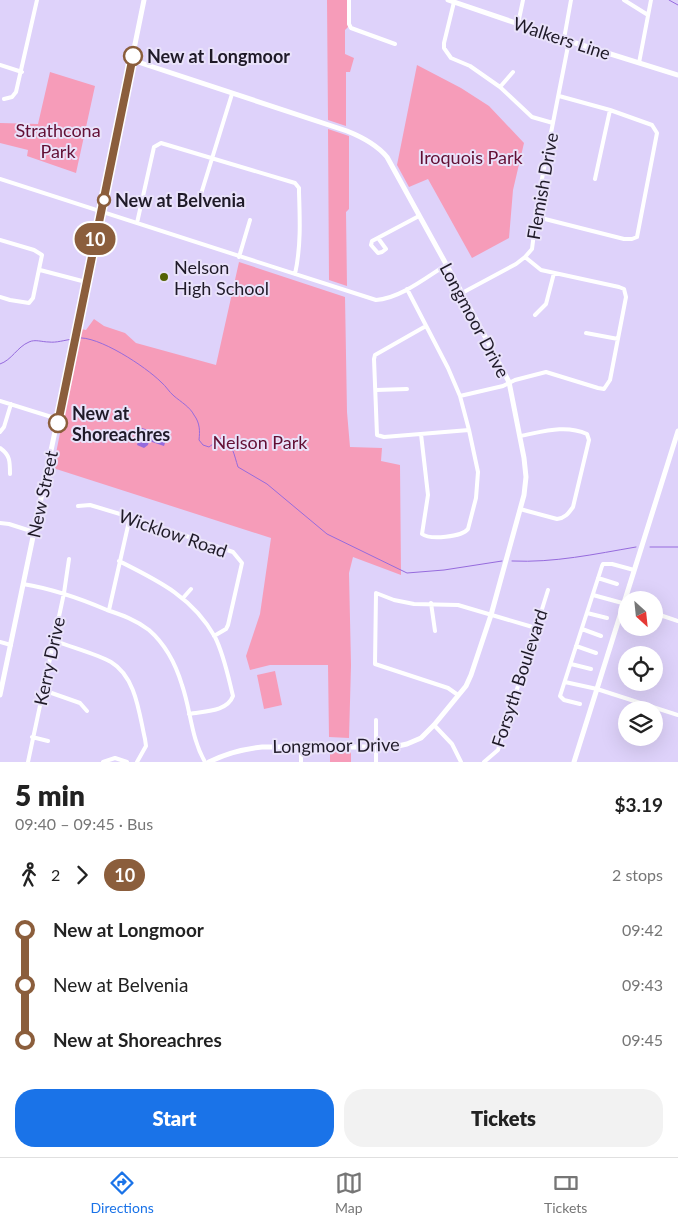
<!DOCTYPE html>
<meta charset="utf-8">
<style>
body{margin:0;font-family:Lato,sans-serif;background:#f2f2f2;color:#222;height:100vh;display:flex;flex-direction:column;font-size:19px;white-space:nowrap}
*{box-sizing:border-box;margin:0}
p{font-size:16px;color:#767676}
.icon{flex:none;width:28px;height:28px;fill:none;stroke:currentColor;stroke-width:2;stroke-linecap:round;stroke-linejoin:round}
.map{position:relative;height:762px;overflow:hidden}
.drawer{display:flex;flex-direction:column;background:#fff;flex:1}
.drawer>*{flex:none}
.badge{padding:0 10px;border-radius:16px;font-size:18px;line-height:32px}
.needle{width:32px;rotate:153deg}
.buttons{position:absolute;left:618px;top:591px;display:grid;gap:10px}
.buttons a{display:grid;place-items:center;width:45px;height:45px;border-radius:50%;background:#fff;box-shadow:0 5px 20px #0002;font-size:25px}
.map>.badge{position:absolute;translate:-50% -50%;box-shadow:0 0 0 2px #fff}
.legs{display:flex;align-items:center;gap:8px;height:55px;padding:0 15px;font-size:16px}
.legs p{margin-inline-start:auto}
.head{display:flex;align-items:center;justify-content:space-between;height:85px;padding:0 15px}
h1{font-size:28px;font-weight:800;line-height:38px}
.action{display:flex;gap:10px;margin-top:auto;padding:10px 15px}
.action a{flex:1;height:58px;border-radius:20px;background:#1a73e8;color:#fff;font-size:20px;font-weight:800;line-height:58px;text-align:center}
.action a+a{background:#f2f2f2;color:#222}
ul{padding:0 15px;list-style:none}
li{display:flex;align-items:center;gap:18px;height:55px;font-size:19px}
li i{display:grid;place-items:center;width:8px;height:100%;margin:0 6px;background:currentColor}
li i::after{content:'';width:12px;height:12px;margin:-6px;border:4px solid;border-radius:50%;background:#fff}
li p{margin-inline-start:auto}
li:first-child i{background:linear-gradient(#0000 50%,currentColor 0)}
li:last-child i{background:linear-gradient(currentColor 50%,#0000 0)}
.tabs{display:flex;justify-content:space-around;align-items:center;height:70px;border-top:1px solid #e0e0e0;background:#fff;font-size:14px;color:#767676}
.tabs a{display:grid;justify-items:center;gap:2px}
.tabs .on{color:#1a73e8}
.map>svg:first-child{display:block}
.green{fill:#f69cb9}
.water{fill:#966bdd}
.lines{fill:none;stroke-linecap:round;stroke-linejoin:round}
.stream{stroke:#966bdd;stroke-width:1}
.street{stroke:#fff;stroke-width:4}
.secondary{stroke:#fff;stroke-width:5}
.line-1-casing{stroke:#fff;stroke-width:11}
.line-1{stroke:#8b5e3c;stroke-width:8}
.stop-1-dot{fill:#fff;stroke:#8b5e3c;stroke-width:2.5}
.poi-dot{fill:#546205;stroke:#e9e2fa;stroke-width:2}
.labels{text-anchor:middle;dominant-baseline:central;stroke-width:4;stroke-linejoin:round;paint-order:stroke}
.street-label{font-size:18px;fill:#1f1a28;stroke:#e9e2fa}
.stop-label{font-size:18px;font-weight:bold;fill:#1f1a28;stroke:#e9e2fa;text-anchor:start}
.park-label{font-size:18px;fill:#620f34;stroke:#e9e2fa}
.poi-label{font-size:18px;fill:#1f1a28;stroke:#e9e2fa;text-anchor:start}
</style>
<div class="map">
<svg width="678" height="762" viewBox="0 0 678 762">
<rect width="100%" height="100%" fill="#ded2fa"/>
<path class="green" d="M327,0H347L348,27L345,30V54L354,58L350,72H346V126L328,120Z
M417,65L461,88L489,106L524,143L513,190L509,238L472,258L428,179L409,187L397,165Z
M50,72L95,86L76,173L27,156L28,150L0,143V123L38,124Z
M328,129L349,136V209L346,212L347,286L329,280Z
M239,262L345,297L347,412L350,447L382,448L381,461L400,465L401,575L353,557L349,573L351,665L349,738L329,737L328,665H270L250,670L246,656L260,614L271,538L53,468L81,329L86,330L94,319L104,326L125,333L136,343L216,365Z
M275,671L282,705L264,709L257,675Z
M330,752H351V762H330Z"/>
<path class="water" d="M142,428L167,436L164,446L149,441L148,445L144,448L137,445Z"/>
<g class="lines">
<path class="stream" d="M669,0L678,5
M77,338C98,335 146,367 161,382C166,386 169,392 174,396C181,402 190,407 194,415C200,423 200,431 199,440L203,445L209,447L221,438C233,443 234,455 238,467L267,484L327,534L407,573L444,570L502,561
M0,364C12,360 17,347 29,342C35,339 42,342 49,342C56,343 65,340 73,339
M650,547H678
M512,561C554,563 595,554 636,547"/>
<path class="street" d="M349,0V24L351,28L395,44
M624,0L648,15
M454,2L444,43V48L451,58L470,66L500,87L532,117L553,123
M518,24L523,0
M564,39L571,0
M639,63L651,0
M0,65L22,72
M500,87L513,72
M4,99L12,97L16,92L37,0
M0,179L376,300C399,299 427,277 446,265
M595,179L610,110
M201,194L232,94
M537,217L624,239H632L637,237L657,133L652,125L610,110L559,96
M137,223L154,147L161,143L295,183L299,188V192C300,220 301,247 295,274
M378,238L386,249L382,252L378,253L371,245L372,241L419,216
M0,240L34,250L42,255L33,298L29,303L10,300L0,297
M239,257L250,220
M40,270L86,282
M407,289L448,368L460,396L469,430L478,472L476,498L468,529C462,537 430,540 422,534L428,495L421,434
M462,293L516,264L525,257L532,249L539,194L569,41
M535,315L546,304L554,273
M426,326L375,355L374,359L377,435L384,437L469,430
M586,333L618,339
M376,390L407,389
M460,396L503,386L515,380L546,372L598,388L604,389L610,380L626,297L624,289L619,287L541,270L525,257
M0,401L58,419
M0,432L4,427L11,404
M520,436C542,432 565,424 587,434L589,440L573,507C568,514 565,518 557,519L520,509
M0,448C10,455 10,461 10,474
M78,506L90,505L130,517L233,552L242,563L228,625L226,629L214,636
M0,523L9,524L34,532
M119,561C157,580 193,597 215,637C224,655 228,676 233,696C227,712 204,711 189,714
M598,578L617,584
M23,584C54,589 79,598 107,610C122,615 136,620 149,630C165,644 176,665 182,685C191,711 191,738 205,762
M593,595L626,604
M183,598L191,589
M431,603L435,631
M109,610L130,517
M587,613L607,618
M654,613L678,621
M582,629L601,636
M53,640C70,647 97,654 111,662C136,677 139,713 145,739L146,746L137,762
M0,642L11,645
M576,646L596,653
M571,664L591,669
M565,682L597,689L678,715
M43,690L80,703L87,711
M458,695L448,688L375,664L376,593L394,600L414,604L458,605L536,628
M580,704L564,700L560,696L602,566L603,564H612L634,570
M376,720V762
M434,725L452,744L461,762
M32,737L48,741
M28,762L64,593L69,559
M103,762L115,758L127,762
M301,762V747
M484,762L498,750L548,590"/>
<path class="secondary" d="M448,0L569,41L678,75
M132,60L347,131C362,137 377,145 387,157L462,293L509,382L524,458L526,477L524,495L491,615L471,675L466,686L434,725L421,738L407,744L398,746L377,747H262C243,749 227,753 209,762
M0,695L101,211L144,0
M574,762L678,431"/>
</g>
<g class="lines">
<defs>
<path id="line-1" d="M58,423L133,56"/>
</defs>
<use href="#line-1" class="line-1-casing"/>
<use href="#line-1" class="line-1"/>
</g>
<g class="stop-1-dot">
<circle cx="133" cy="56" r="9"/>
<circle cx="104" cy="200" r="6"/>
<circle cx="58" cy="423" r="9"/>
</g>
<circle class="poi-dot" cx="164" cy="277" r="5"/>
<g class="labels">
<g class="street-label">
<text transform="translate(562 38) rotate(18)">Walkers Line</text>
<text transform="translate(542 186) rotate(-80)">Flemish Drive</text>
<text transform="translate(475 320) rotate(62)">Longmoor Drive</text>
<text transform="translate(42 494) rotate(-78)">New Street</text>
<text transform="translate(173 533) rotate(19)">Wicklow Road</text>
<text transform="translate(49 661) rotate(-78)">Kerry Drive</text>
<text transform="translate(519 678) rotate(-72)">Forsyth Boulevard</text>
<text transform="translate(336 745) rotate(-1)">Longmoor Drive</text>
</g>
<g class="stop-label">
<text x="147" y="56">New at Longmoor</text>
<text x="115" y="200">New at Belvenia</text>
<text x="72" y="413">New at<tspan x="72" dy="21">Shoreachres</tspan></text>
</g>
<g class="park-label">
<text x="58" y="130">Strathcona<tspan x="58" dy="21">Park</tspan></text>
<text x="471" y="157">Iroquois Park</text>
<text x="260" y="442">Nelson Park</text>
</g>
<g class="poi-label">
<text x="174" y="267">Nelson<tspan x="174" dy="21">High School</tspan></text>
</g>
</g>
</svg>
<div class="buttons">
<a><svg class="needle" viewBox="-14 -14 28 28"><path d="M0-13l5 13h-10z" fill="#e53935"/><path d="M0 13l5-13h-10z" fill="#767676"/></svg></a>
<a><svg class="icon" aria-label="locate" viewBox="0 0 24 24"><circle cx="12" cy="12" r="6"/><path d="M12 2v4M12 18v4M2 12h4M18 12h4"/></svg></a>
<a><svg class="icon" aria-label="layers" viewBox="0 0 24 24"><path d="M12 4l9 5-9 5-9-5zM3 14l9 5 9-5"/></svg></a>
</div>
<b class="badge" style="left:95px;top:239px;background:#8b5e3c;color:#fff">10</b>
</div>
<section class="drawer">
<div class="head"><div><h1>5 min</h1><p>09:40 – 09:45 · Bus</p></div><b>$3.19</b></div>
<div class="legs"><svg class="icon" aria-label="walk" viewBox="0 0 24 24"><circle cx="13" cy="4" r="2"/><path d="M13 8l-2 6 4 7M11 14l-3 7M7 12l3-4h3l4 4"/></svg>2<svg class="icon" aria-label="forward" viewBox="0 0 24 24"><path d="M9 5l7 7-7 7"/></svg><b class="badge" style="background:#8b5e3c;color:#fff">10</b><p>2 stops</p></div>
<ul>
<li><i style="color:#8b5e3c"></i><b>New at Longmoor</b><p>09:42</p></li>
<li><i style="color:#8b5e3c"></i><span>New at Belvenia</span><p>09:43</p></li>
<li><i style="color:#8b5e3c"></i><b>New at Shoreachres</b><p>09:45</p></li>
</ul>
<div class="action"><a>Start</a><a>Tickets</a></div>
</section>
<nav class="tabs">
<a class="on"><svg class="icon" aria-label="directions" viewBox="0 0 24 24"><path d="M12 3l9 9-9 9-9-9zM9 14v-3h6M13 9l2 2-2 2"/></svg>Directions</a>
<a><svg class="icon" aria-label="map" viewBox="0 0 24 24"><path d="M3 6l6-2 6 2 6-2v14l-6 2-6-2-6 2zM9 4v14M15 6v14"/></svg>Map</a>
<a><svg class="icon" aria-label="tickets" viewBox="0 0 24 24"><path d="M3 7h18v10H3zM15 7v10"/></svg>Tickets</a>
</nav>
